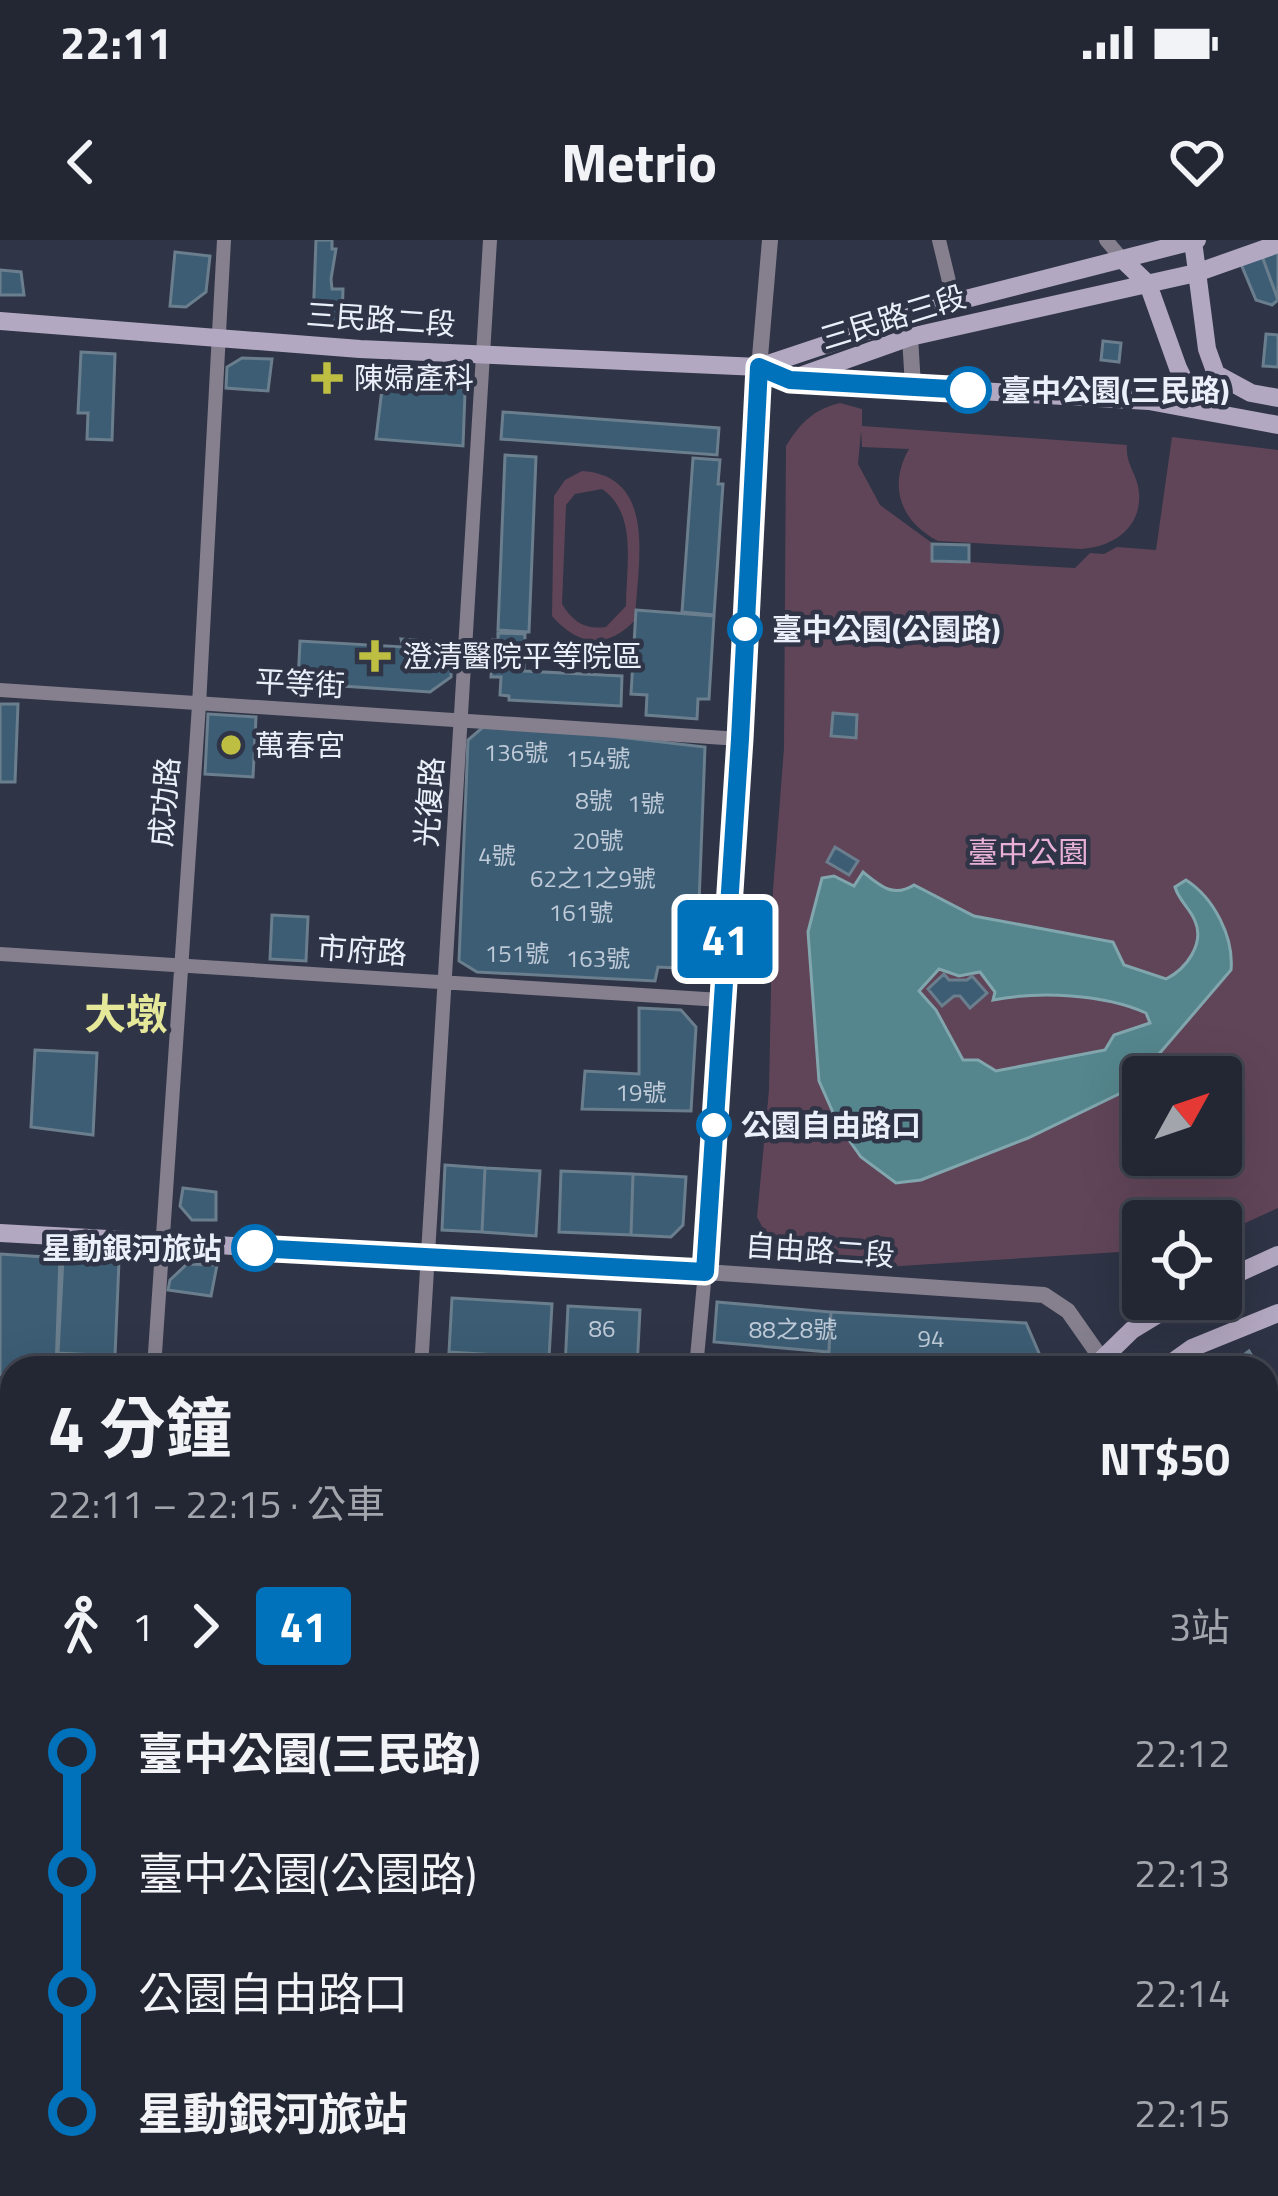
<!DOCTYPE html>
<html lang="zh-TW">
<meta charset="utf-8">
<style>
body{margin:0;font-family:"Titillium Web","Noto Sans TC",sans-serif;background:#2b2f3c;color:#f1f3f6;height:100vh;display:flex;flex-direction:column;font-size:45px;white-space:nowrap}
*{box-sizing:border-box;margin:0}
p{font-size:39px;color:#a3a5ac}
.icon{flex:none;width:66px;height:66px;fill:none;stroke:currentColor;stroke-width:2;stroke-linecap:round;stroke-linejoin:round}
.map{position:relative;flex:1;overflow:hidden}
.drawer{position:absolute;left:0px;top:1116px;width:1278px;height:840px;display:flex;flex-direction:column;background:#232734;border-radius:36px 36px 0 0;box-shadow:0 12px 48px #0002,0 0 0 3px #40444f}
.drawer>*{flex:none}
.badge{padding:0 24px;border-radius:9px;font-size:42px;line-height:78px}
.needle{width:78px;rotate:50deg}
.fabs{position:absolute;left:1122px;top:816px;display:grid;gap:24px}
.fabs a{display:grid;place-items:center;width:120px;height:120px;border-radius:12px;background:#232734;box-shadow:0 12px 48px #0002,0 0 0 3px #40444f;font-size:60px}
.map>.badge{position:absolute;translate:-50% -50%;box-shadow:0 0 0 6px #fff}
.legs{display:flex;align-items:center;gap:18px;height:132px;padding:0 48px;font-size:39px}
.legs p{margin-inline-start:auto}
.overview{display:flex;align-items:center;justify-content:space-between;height:204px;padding:0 48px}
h1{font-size:66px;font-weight:700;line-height:90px}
ul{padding:0 48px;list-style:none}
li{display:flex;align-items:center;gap:42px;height:120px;font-size:45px}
li i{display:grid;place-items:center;width:18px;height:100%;margin:0 15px;background:currentColor}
li i::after{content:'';width:30px;height:30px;margin:-15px;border:9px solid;border-radius:50%;background:#232734}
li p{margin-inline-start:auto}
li:first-child i{background:linear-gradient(#0000 50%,currentColor 0)}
li:last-child i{background:linear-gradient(currentColor 50%,#0000 0)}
.status{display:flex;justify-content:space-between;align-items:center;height:84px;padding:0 60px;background:#232734;direction:ltr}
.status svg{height:33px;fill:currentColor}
header{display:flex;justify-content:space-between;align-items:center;height:156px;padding:0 48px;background:#232734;font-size:54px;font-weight:700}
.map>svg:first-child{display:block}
.green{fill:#604558;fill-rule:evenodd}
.water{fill:#55868d;stroke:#82a6ae;stroke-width:3;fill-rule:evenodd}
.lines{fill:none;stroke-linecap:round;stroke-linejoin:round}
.river{stroke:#55868d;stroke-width:30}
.building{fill:#3c5d74;stroke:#6a7e8d;stroke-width:3}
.minor{stroke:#857f8e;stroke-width:14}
.tertiary{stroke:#857f8e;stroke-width:16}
.secondary{stroke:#b3a8c1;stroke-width:18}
.line-1-casing{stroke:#fff;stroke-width:27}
.line-1{stroke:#0072bc;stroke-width:18}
.poi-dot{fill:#bebf42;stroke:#2f3446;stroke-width:4.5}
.stop-1-dot{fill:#fff;stroke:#0072bc;stroke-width:6}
.labels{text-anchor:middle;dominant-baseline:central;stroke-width:9;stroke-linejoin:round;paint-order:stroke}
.number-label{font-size:24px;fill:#bfcad8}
.street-label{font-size:30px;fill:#ebeffa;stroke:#2f3446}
.poi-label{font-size:30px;fill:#ebeffa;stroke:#2f3446;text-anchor:start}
.stop-label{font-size:30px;font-weight:bold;fill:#ebeffa;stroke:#2f3446;text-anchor:start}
.park-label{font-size:30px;fill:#e8afd7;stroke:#2f3446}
.district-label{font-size:42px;font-weight:bold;fill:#e6e899;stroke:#2f3446}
</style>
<div class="status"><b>22:11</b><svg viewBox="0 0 49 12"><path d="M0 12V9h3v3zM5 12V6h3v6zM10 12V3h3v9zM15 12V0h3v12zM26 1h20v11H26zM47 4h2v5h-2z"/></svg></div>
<header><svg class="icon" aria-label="back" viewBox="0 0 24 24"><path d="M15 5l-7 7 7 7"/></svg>Metrio<svg class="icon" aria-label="heart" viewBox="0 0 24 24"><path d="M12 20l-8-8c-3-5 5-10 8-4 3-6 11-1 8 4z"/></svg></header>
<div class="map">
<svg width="1278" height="1956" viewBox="0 0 1278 1956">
<rect width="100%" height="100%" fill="#2f3446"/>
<path class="green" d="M840,163L862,169V186L1127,205C1125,224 1137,233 1139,252C1142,288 1113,307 1081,309L938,301C900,281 888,246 909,209L862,207L861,191L858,224L880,265L932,303L969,305L970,322L1075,328L1090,313L1104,314L1117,307L1156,310L1172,197L1278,210V968L1221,994V981H1143V1015L1119,1012L885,1027L796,1019L772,1005L757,977L769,850L773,650L784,508L786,206C801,182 813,170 840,163ZM1143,837H1221V915H1143Z
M582,231C659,236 637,326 635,380C607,410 578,406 552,376L554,256L565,240ZM602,249C638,274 626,326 626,366L606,387C585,390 573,382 562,364L566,265L575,254Z
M1266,1724L1278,1739V1956H1222L1216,1948L1222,1944H1266Z"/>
<path class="water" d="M863,632C880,646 893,658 914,645L974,676L1113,702L1124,725L1166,739C1186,729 1205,704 1195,681C1190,668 1179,661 1175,647L1186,640C1214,658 1234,697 1231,730L1129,849L1028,898L921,940L896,943L861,917L839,886L819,841L808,692L822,638L834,636L854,646ZM939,729L959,736L980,732L995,752L993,760C1039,751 1104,754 1146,773L1150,783L1114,795L1105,810L996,831L978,820H963L936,770L919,751Z"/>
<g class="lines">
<path class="river" d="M0,1582L12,1584"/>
</g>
<path class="building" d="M316,0H332V9H336L331,39L332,49H343L342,84L313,82Z
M1278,10V60L1262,16Z
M175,12L210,16L206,52L186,67L170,66Z
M1262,16L1278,60L1272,65L1256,60L1241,24Z
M0,30L21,32L24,55H0Z
M1266,94L1278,95V127L1263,126Z
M1103,101L1121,103L1119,122L1101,120Z
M81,112L115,114L112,200L87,199L88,173H78Z
M242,118L272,119L268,151L226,148L227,127Z
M384,132L455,138L465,152L463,206L376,199Z
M503,172L719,188L717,215L501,199Z
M505,215L536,217L529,392L498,390Z
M693,218L720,220L718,244H723L714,375L682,372Z
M932,304L969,305V322L932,321Z
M636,370L714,376L709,459H698L697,479L646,475L647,455L631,454Z
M498,393L525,394L524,431L622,436L621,466L509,460V456L500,455L501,437H491L493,400H498Z
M401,399L453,403L451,437L430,452L298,443L300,401L403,407Z
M0,464H18L15,542H0Z
M833,473L857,475L856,498L831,496Z
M208,474L256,477L253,537L205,534Z
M489,482L705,507L697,716L677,728L658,727L655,741L477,732L459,721L468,500Z
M835,607L858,621L849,635L827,622Z
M272,675L308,677L306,721L270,719Z
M944,734L949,740H967L972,736L987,753L970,768L960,756H954L942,766L928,749Z
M639,768L681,770L696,787L691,871L582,869L585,831L639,834Z
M35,810L97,813L93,895L31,887Z
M445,925L485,928L482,992L442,990Z
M485,928L540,931L536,996L482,992Z
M561,931L633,934L631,995L559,992Z
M633,934L686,937L683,985L671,997L631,995Z
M183,948L216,952V980H192L180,966Z
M0,1014L60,1018L56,1128H12V1136L0,1135Z
M63,1018L119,1021L115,1116L58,1113Z
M187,1024L217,1025L211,1056L168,1050L170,1040Z
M452,1058L552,1064L549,1118L449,1112Z
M717,1062L831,1072L829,1112L714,1102Z
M568,1066L640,1070L637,1128H565Z
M831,1072L1026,1083L1045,1127L828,1128Z
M1249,1111L1259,1128H1226Z
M452,1119L501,1123V1128H452Z
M0,1148L12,1149V1205L0,1204Z
M0,1302L12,1303V1444H0Z
M1266,1454L1278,1469V1541L1266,1550Z
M1278,1612V1673L1266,1658V1622Z
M358,1944H542L528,1956H343Z
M910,1944H983L992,1956H895Z"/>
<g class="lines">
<path class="minor" d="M939,0L954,62
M1106,0L1123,20
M0,450L740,499
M0,714L721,760
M154,1128L199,465L224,0
M421,1128L490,0
M696,1128L705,1032
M0,1541L12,1542
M1266,1593L1278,1583
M0,1616L12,1617
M1266,1700L1278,1715
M0,1772L12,1773
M1029,1944L1038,1956
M1196,1944L1205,1956
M1059,1956L1074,1944"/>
<path class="tertiary" d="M770,0L757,152L740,499L705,1032L1044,1055L1068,1071L1108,1128
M910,97L913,146
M1266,1369L1278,1386
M717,1944L727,1956"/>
<path class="secondary" d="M1193,1L1207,109L1216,134L1251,153L1278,158
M1123,20L1148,44L1178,128L1198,169
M0,81L360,109L759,127L790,140L1149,161L1278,185
M759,127L954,62L1197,0
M800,136L910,97L1196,33L1278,4
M0,993L705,1032
M1221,1041L1278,1015
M1093,1128L1132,1090L1183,1059
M1164,1128L1192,1108L1278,1073
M0,1937L12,1936
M32,1956L240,1944"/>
</g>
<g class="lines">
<defs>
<path id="line-1" d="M255,1008L705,1032L740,499L759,127L790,140L968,150"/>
</defs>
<use href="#line-1" class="line-1-casing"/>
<use href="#line-1" class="line-1"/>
</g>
<g class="poi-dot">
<path d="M321 120h12v12h12v12h-12v12h-12v-12h-12v-12h12z"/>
<path d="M369 398h12v12h12v12h-12v12h-12v-12h-12v-12h12z"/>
<circle cx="231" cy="505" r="12"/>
</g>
<g class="stop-1-dot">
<circle cx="968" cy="150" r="21"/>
<circle cx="745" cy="389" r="15"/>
<circle cx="714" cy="885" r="15"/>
<circle cx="255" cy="1008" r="21"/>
</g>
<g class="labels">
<g class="number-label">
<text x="516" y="512">136號</text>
<text x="598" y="518">154號</text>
<text x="594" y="560">8號</text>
<text x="646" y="563">1號</text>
<text x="598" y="600">20號</text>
<text x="497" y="615">4號</text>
<text x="593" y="638">62之1之9號</text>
<text x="581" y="672">161號</text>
<text x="517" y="713">151號</text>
<text x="598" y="718">163號</text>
<text x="641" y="852">19號</text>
<text x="602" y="1088">86</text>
<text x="793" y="1089">88之8號</text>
<text x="931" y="1098">94</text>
</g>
<g class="street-label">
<text transform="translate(893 77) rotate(-17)">三民路三段</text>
<text transform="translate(381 79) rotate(4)">三民路二段</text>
<text transform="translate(300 443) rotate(3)">平等街</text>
<text transform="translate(164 562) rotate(-85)">成功路</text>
<text transform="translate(429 562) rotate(-86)">光復路</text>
<text transform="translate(362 710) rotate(4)">市府路</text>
<text transform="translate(820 1010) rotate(4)">自由路二段</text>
</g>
<g class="poi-label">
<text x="354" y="138">陳婦產科</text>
<text x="402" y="416">澄清醫院平等院區</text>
<text x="255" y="505">萬春宮</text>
</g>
<g class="stop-label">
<text x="1001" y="150">臺中公園(三民路)</text>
<text x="772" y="389">臺中公園(公園路)</text>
<text x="741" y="885">公園自由路口</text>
<text x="222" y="1008" text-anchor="end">星動銀河旅站</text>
</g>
<g class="park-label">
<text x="1028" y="612">臺中公園</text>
</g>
<g class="district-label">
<text x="126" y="773">大墩</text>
</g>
</g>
</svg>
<div class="fabs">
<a><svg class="needle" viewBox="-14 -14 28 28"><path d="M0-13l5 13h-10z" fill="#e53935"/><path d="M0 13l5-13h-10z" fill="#a3a5ac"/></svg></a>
<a><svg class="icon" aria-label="locate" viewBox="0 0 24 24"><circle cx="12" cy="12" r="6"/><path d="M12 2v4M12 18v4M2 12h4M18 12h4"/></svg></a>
</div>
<b class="badge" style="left:725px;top:699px;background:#0072bc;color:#fff">41</b>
<section class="drawer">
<div class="overview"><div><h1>4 分鐘</h1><p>22:11 – 22:15 · 公車</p></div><b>NT$50</b></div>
<div class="legs"><svg class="icon" aria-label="walk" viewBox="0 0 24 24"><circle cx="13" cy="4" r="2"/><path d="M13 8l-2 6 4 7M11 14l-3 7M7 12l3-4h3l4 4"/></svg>1<svg class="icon" aria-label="forward" viewBox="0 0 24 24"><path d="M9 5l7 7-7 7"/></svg><b class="badge" style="background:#0072bc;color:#fff">41</b><p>3站</p></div>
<ul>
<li><i style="color:#0072bc"></i><b>臺中公園(三民路)</b><p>22:12</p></li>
<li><i style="color:#0072bc"></i><span>臺中公園(公園路)</span><p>22:13</p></li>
<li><i style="color:#0072bc"></i><span>公園自由路口</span><p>22:14</p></li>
<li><i style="color:#0072bc"></i><b>星動銀河旅站</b><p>22:15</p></li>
</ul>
</section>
</div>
